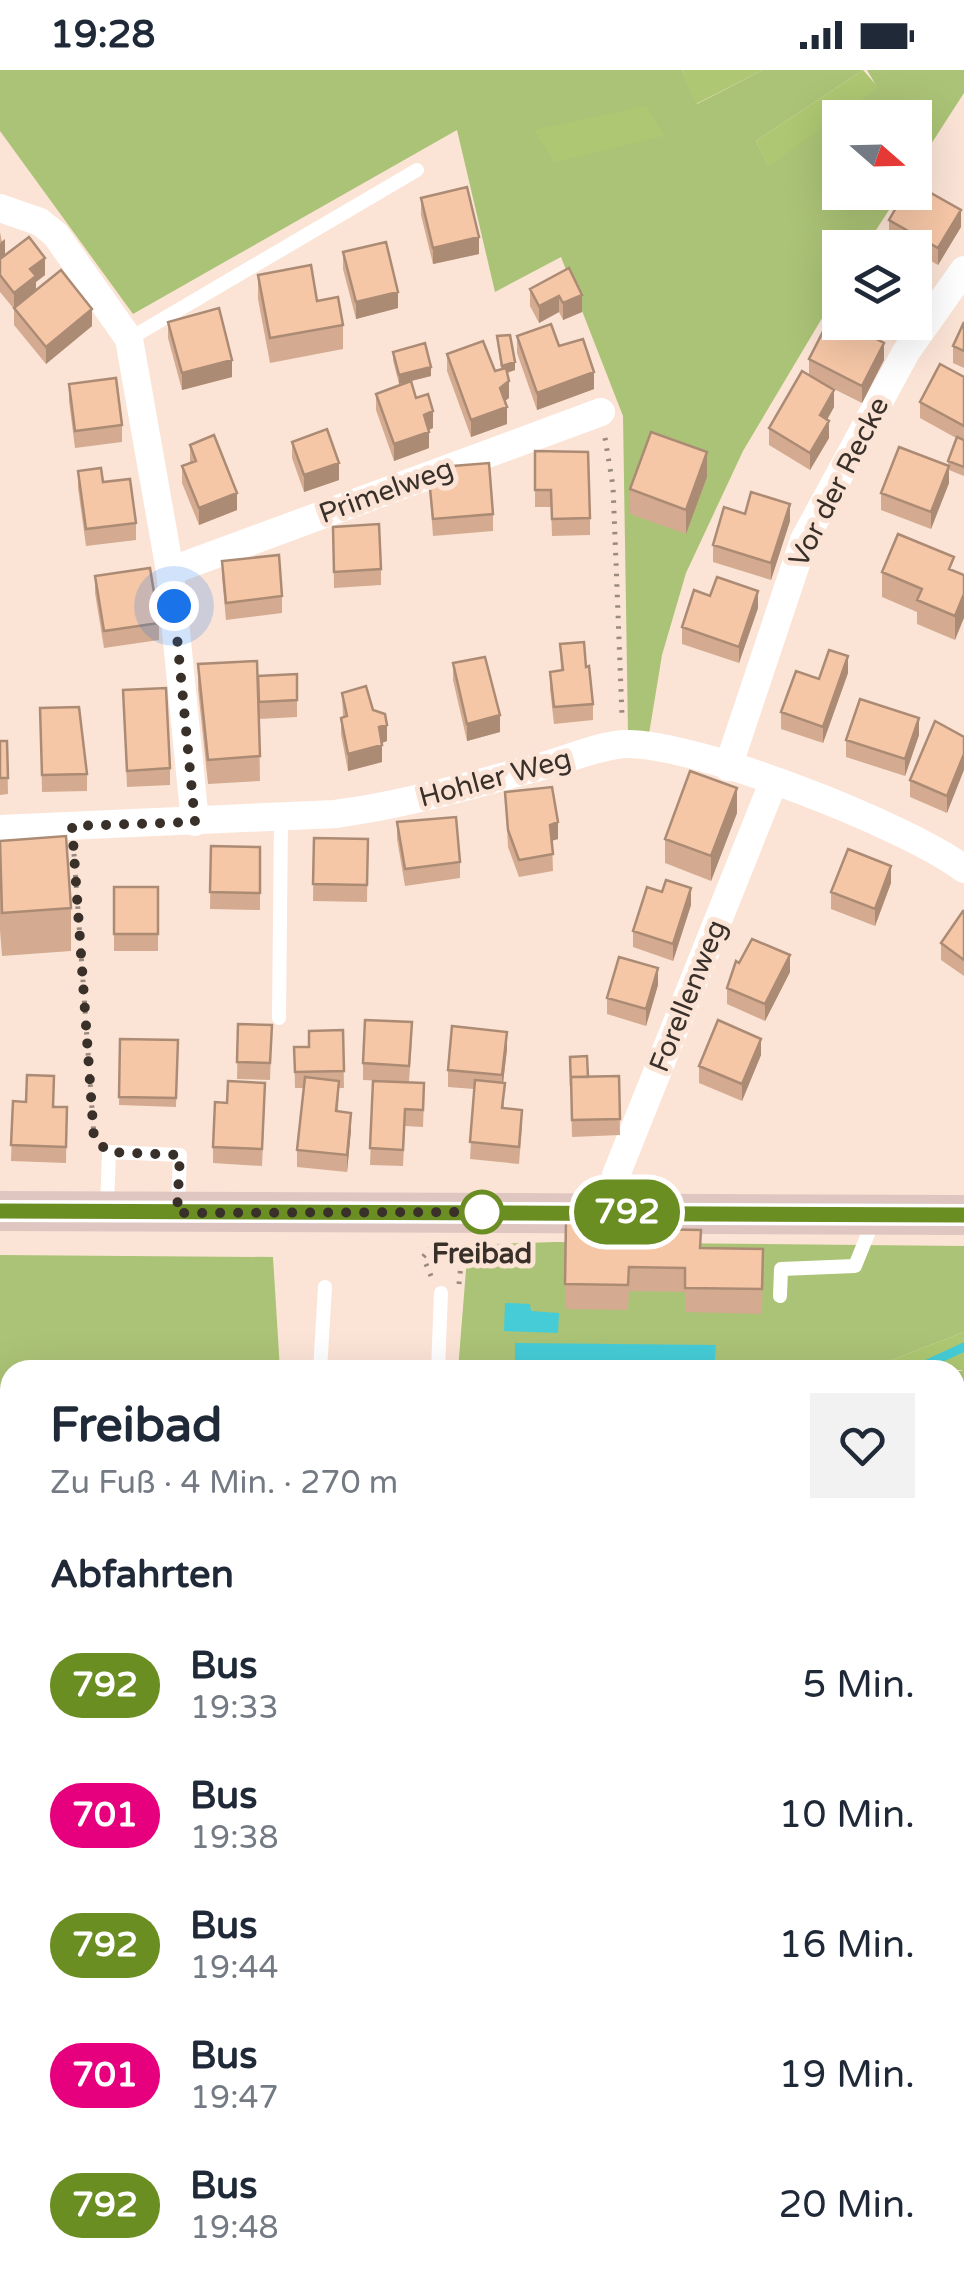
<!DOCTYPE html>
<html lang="de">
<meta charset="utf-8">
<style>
body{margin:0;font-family:"Varela Round",sans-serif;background:#f2f2f3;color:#1f2937;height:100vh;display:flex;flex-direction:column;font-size:38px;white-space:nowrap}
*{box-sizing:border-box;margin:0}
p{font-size:32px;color:#747a83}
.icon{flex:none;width:55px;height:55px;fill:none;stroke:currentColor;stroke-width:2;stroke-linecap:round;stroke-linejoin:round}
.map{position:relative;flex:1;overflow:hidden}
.panel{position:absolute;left:0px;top:1290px;width:965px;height:930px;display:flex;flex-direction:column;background:#fff;border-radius:30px 30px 0 0;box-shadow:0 10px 40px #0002}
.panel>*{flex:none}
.badge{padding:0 20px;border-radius:32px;font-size:35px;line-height:65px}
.needle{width:65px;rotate:110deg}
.tools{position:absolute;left:822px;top:30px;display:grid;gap:20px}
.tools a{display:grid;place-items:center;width:110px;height:110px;border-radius:0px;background:#fff;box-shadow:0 10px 40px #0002;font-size:50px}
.you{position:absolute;width:50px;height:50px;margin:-25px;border:8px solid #fff;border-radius:50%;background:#1a73e8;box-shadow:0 0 0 15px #1a73e833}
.map>.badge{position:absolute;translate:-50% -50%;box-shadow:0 0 0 5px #fff}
h2{padding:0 50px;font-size:38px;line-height:90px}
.round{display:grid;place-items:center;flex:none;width:105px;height:105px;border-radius:0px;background:#f2f2f3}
.overview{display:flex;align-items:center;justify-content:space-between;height:170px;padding:0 50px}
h1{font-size:48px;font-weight:800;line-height:75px}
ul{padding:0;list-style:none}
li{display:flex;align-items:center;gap:30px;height:130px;padding:0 50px}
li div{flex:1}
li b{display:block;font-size:38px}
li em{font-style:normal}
li .badge{min-width:110px;font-weight:700;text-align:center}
.status{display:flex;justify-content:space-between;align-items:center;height:70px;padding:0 50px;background:#fff;direction:ltr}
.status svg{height:28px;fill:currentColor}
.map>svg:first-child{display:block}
.green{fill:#abc376}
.forest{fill:#adc772}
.water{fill:#45ccd7}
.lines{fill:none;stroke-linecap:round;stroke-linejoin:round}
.stream{stroke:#45ccd7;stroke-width:9}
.path{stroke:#99897f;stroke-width:5;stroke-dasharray:2.5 8;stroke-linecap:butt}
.service{stroke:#fff;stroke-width:14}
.minor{stroke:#fff;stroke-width:28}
.secondary{stroke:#e0c6c1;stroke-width:40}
.wall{fill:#d4ab90}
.shaded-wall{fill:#ac8b75}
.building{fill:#f6c7a7;stroke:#ac8b75;stroke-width:2.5}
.line-casing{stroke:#fff;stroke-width:22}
.line{stroke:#6b8e23;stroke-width:15}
.walk{stroke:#39302a;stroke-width:10;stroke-dasharray:0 18}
.stop-dot{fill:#fff;stroke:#6b8e23;stroke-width:5}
.labels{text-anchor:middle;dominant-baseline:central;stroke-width:10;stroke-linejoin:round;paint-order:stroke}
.street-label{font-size:28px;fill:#39302a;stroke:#fbe4d6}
.stop-label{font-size:28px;font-weight:bold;fill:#39302a;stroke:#fbe4d6}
</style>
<div class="status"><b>19:28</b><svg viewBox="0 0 49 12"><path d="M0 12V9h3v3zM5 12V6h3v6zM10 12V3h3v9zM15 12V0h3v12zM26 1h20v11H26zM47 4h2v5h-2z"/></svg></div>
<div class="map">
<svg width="964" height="2220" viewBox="0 0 964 2220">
<rect width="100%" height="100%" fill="#fbe4d6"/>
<path class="green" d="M0,0H682L697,34L763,0H863L756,71L768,96L877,17L867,0H964V23L915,99V48H840V122L900,123L865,177L840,178V218L743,381L686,503L662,585L649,664L628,663L623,346L561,187L495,222L457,60L133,244L0,61Z
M555,1172L964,1176V1262L866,1300H458L468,1175Z
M0,1185L273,1187L280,1300H10V1539L0,1536Z
M964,1300V2105L955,2112V1302Z
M0,1603L10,1604V1757L0,1756Z
M0,1929L10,1932V2210H125L112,2220H0Z
M452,2210H837L825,2220H463Z"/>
<path class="forest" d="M682,0H763L696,34Z
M863,0L878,17L768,97L756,71Z
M646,36L664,66L555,92L534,60Z
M964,1262V1300H866Z
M0,1756L10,1757V1932L5,1933L0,1929Z
M126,2210H452L463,2220H113Z"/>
<path class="water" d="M505,1233L530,1234L531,1241L559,1243L558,1263L504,1261Z
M515,1273L716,1275L714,1300H515Z"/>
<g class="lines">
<path class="stream" d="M914,1300L964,1277
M0,1562L10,1564"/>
<path class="path" d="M605,368L613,416L622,646
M74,784L94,1067
M431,1206L423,1187L432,1177
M459,1214L463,1175"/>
<path class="service" d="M129,269L417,100
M279,948L281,747
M107,1137L109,1082L180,1085L178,1137
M780,1226L781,1199L855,1196L874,1149
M320,1300L325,1217
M438,1300L441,1223"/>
<path class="minor" d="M0,138L40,152L56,165L129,269L170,501L195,752
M170,501L601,342
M728,697L804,470L906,282L964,200
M0,759L335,744C406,735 474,714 543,696C568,689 598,676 624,674C692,671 910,757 964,799
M613,1141L616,1105L773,713"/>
<path class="secondary" d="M0,1141L964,1145"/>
</g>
<path class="wall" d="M421,128L479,184L433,194L421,145Z
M889,150L961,157L938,195L915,182V178H908L889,167Z
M0,162L5,186L45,205L36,212V220L92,256L46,294L14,255V239L0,222Z
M343,182L398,238L356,249L343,199Z
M258,205L317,231L343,255V279L270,293L258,229Z
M840,213V252H866L861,261L884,290L862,333L820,312L834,337L827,350L829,368L810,400L769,375V358L809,305V289L833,247V224Z
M530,219L582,225V242L563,250L559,242L539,253L530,236Z
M168,252L232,307L182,320L168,268Z
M870,252H906L895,269Z
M964,252V298L953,293V276Z
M497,266L515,300L507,303L509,328L505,331L507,354L471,367L447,301V284L495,301L501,299Z
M517,266L559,276L594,319L537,340L517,283Z
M393,282L431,306L411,311L416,328L433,358L429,360V378L394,391L376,340V324L408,312L399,314L393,290Z
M964,307V406L949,400V413L931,459L881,440V423L948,396V391L956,368L920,348V332Z
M69,314L122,355V372L75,378L69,331Z
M292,372L339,410L304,422L292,388Z
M190,375L237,440L199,455L182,413V396L190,393Z
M535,381L590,448V465L552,466L551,437H535Z
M428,398L493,444V461L433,466Z
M78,401L103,412L136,453V470L86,476L78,418Z
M707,407L686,464L630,444V419Z
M745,444L790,451L771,510L713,492V475Z
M333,457L381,499V515L334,518Z
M222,491L282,526V543L226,550L222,507Z
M954,501L964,505L955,570L917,554V542L882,527V502Z
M95,506L159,553V570L104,578L95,523Z
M710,526L758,538L739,593L682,574V557Z
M560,574L586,597L593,634V650L554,654L550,619V602L561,601Z
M453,593L500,662L467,671L453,610Z
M198,594L258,606L297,604V647L259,649L260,711L208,714L198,619Z
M848,603L823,673L781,659V642L819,609Z
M123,620L170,698V715L127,717Z
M342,623L373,640L387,671L382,673V692L348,701L341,664V648L343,647Z
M40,638L87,704V721L42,722Z
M919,665L905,706L846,687V670Z
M964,667L947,743L910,727V710Z
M0,671H7L8,724L0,725Z
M505,722L558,769L552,771L553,801L519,807L508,777Z
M737,743L711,811L665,793V769Z
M397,752L460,792V808L405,816L397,769Z
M314,768L368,769L367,832L313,831Z
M0,771L71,838V881L2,886L0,860Z
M211,776L260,777V840L210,839Z
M891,813L875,856L831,839V822Z
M114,817H158V881H114Z
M662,822L691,835L673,891L633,877V861Z
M964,841V906L941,890V873Z
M739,893L790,902L765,951L727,934V918Z
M658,915L646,956L607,944V928Z
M238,954L272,955L270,1010L237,1009Z
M343,960L344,1018H339L338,1041L351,1060L347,1102L297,1097V1080L304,1018H295L294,977H309Z
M120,969L178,970L176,1037L119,1035Z
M412,969L409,1012L363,1010V993Z
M507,979L503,1013L504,1038L522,1057L519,1094L470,1089L474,1019L448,1017V1000Z
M761,985L742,1031L699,1013V996Z
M570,987L588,1007L619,1006L620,1065L572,1067Z
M373,1011L424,1030L423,1057L405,1056L403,1096L370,1095Z
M265,1029L262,1096L213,1093V1077L227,1033Z
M13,1031L67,1037L66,1093L11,1091Z
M566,1150L647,1159L700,1178L763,1179L762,1244L685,1242V1222L629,1221L628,1240L565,1239Z"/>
<path class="shaded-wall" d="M961,140V157L938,195V178Z
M479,167V184L433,194V178Z
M5,169V186L0,190V173Z
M45,188V205L36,212V223L14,240V223L30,199Z
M922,204V228L915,238V214Z
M398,222V238L356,249V232Z
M582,225V242L563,250V233Z
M559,226V242L539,253V236Z
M92,239V256L46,294V277Z
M858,252H866L858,265Z
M895,252H906L895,269Z
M884,273V290L862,333V316Z
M232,290V307L182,320V303Z
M515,292V300L502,304V296Z
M431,297V306L399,314V305Z
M594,302V319L537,340V323Z
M509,311V328L500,334V318Z
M834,320V337L820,362V345Z
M507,337V354L471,367V350Z
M433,341V358L424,362V345Z
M829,351V368L810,400V383Z
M429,362V378L394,391V374Z
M707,382V407L686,464V440Z
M339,393V410L304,422V405Z
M949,396V413L931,459V442Z
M237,423V440L199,455V438Z
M790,434V451L771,510V493Z
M758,521V538L739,593V577Z
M964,524V548L955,570V546Z
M848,586V603L823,673V657Z
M500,645V662L467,671V654Z
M919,648V665L905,706V689Z
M387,655V671L379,674V657Z
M382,675V692L348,701V684Z
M964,684V700L947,743V726Z
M737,718V743L711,811V786Z
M558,752V769L550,771V755Z
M891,796V813L875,856V839Z
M691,818V835L673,891V874Z
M790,885V902L765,951V934Z
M658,898V915L646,956V939Z
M507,962V979L502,1022V1005Z
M761,969V985L742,1031V1014Z
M351,1043V1060L347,1102V1085Z"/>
<path class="building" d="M915,114L961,140L938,178L889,150L905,122H915Z
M467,117L479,167L433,178L421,128Z
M29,167L45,188L30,199L36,206L14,223L0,205V189Z
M868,169L880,178H863Z
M386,172L398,222L356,232L343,182Z
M311,195L317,231L338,227L343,255L270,268L258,205Z
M569,198L582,225L563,233L559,226L539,236L530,219Z
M61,200L92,239L46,277L14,238Z
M915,200L922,204L915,214Z
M840,213V229L833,224Z
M219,238L232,290L182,303L168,252Z
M831,246L840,251V252H844L884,273L862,316L809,289Z
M964,252V281L953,276Z
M551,254L559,276L583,269L594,302L537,323L517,266Z
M510,265L515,292L502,296L497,266Z
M483,271L495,301L506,298L509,311L500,318L507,337L471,350L447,284Z
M425,273L431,297L399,305L393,282Z
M940,294L964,307V356L920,332Z
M802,301L834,320L820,345L829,351L810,383L769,358Z
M116,308L122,355L75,361L69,314Z
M411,311L416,328L428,324L433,341L424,345L429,362L394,374L376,324Z
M327,359L339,393L304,405L292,372Z
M651,362L707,382L686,440L630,419Z
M214,365L237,423L199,438L182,396L196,391L190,375Z
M957,367L964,370V397L948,391Z
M899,377L949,396L931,442L881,423Z
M535,381L588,382L590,448L552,449L551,420H535Z
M489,393L493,444L433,449L428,398Z
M101,398L103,412L130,409L136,453L86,459L78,401Z
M751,422L790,434L771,493L713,475L724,437L745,444Z
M379,454L381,499L334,502L333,457Z
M898,464L954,487L949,499L964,505V524L955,546L917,530L922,519L882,502Z
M279,485L282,526L226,533L222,491Z
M150,498L159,553L104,561L95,506Z
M717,507L758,521L739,577L682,557L694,520L710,526Z
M584,572L586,597L589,596L593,634L554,637L550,602L563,600L560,574Z
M829,580L848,586L823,657L781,642L796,601L819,609Z
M485,587L500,645L467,654L453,593Z
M257,591L260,686L208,690L198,594Z
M297,604V630L259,632L258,606Z
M366,616L373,640L385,644L387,655L379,657L382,675L348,684L341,648L347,646L342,623Z
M166,618L170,698L127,701L123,620Z
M860,629L919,648L905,689L846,670Z
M79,637L87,704L42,705L40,638Z
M935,651L964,667V684L947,726L910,710Z
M0,671H7L8,708H0Z
M690,701L737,718L711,786L665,769Z
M552,717L558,752L550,755L553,784L519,790L508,760L505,722Z
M456,747L460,792L405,799L397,752Z
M66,766L71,838L2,843L0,771Z
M314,768L368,769L367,815L313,814Z
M211,776L260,777V823L210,822Z
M848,779L891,796L875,839L831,822Z
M666,810L691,818L673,874L633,861L647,817L662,822Z
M114,817H158V864H114Z
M963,841H964V890L941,873Z
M752,869L790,885L765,934L727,918L736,891L739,893Z
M619,887L658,898L646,939L607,928Z
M365,950L412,952L409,996L363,993Z
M718,950L761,969L742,1014L699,996Z
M238,954L272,955L270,993L237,992Z
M452,956L507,962L502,1005L448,1000Z
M343,960L344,1001L295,1002L294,977H309V961Z
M120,969L178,970L176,1028L119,1027Z
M587,986L588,1007H571V1016L570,987Z
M27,1005L54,1006L53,1037H67L66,1077L11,1075L13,1031L26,1032Z
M619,1006L620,1049L572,1050L571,1007Z
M305,1007L339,1011L336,1041L351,1043L347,1085L297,1080Z
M475,1010L505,1013L502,1038L522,1040L519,1077L470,1072Z
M228,1011L265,1013L262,1079L213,1077L215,1032L227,1033Z
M373,1011L424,1013L423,1040L405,1039L403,1080L370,1078Z
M566,1150L647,1152V1159L701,1160L700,1178L763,1179L762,1219L685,1218V1198L629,1197L628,1215L565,1214Z"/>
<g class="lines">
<defs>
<path id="line" d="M0,1141L964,1145"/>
</defs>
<use href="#line" class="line-casing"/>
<use href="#line" class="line"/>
<path class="walk" d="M174,536L195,752L72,756L94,1069L109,1082L180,1085L177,1143L482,1142"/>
</g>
<circle class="stop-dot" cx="482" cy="1142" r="20"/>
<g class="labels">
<g class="street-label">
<text transform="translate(839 412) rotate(-63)">Vor der Recke</text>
<text transform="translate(386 421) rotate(-20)">Primelweg</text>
<text transform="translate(495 708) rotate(-15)">Hohler Weg</text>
<text transform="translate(688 926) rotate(-68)">Forellenweg</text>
</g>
<g class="stop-label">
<text x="482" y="1184">Freibad</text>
</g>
</g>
</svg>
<div class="tools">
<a><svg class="needle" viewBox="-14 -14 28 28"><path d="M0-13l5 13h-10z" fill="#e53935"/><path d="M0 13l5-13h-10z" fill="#747a83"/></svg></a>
<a><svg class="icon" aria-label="layers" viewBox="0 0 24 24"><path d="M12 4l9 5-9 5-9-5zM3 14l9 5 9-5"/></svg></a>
</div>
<div class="you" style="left:174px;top:536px"></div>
<b class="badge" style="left:627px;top:1142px;background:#6b8e23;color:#fff">792</b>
<section class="panel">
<div class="overview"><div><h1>Freibad</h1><p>Zu Fuß · 4 Min. · 270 m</p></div><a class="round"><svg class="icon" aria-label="heart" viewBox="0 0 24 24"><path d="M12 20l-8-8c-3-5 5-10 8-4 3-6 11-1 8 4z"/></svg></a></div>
<h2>Abfahrten</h2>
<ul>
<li><span class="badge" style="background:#6b8e23;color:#fff">792</span><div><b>Bus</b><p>19:33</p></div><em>5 Min.</em></li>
<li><span class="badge" style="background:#e6007e;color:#fff">701</span><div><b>Bus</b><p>19:38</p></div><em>10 Min.</em></li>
<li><span class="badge" style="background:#6b8e23;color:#fff">792</span><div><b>Bus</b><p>19:44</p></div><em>16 Min.</em></li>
<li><span class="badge" style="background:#e6007e;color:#fff">701</span><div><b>Bus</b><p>19:47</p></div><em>19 Min.</em></li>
<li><span class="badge" style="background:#6b8e23;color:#fff">792</span><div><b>Bus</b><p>19:48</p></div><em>20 Min.</em></li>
</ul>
</section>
</div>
